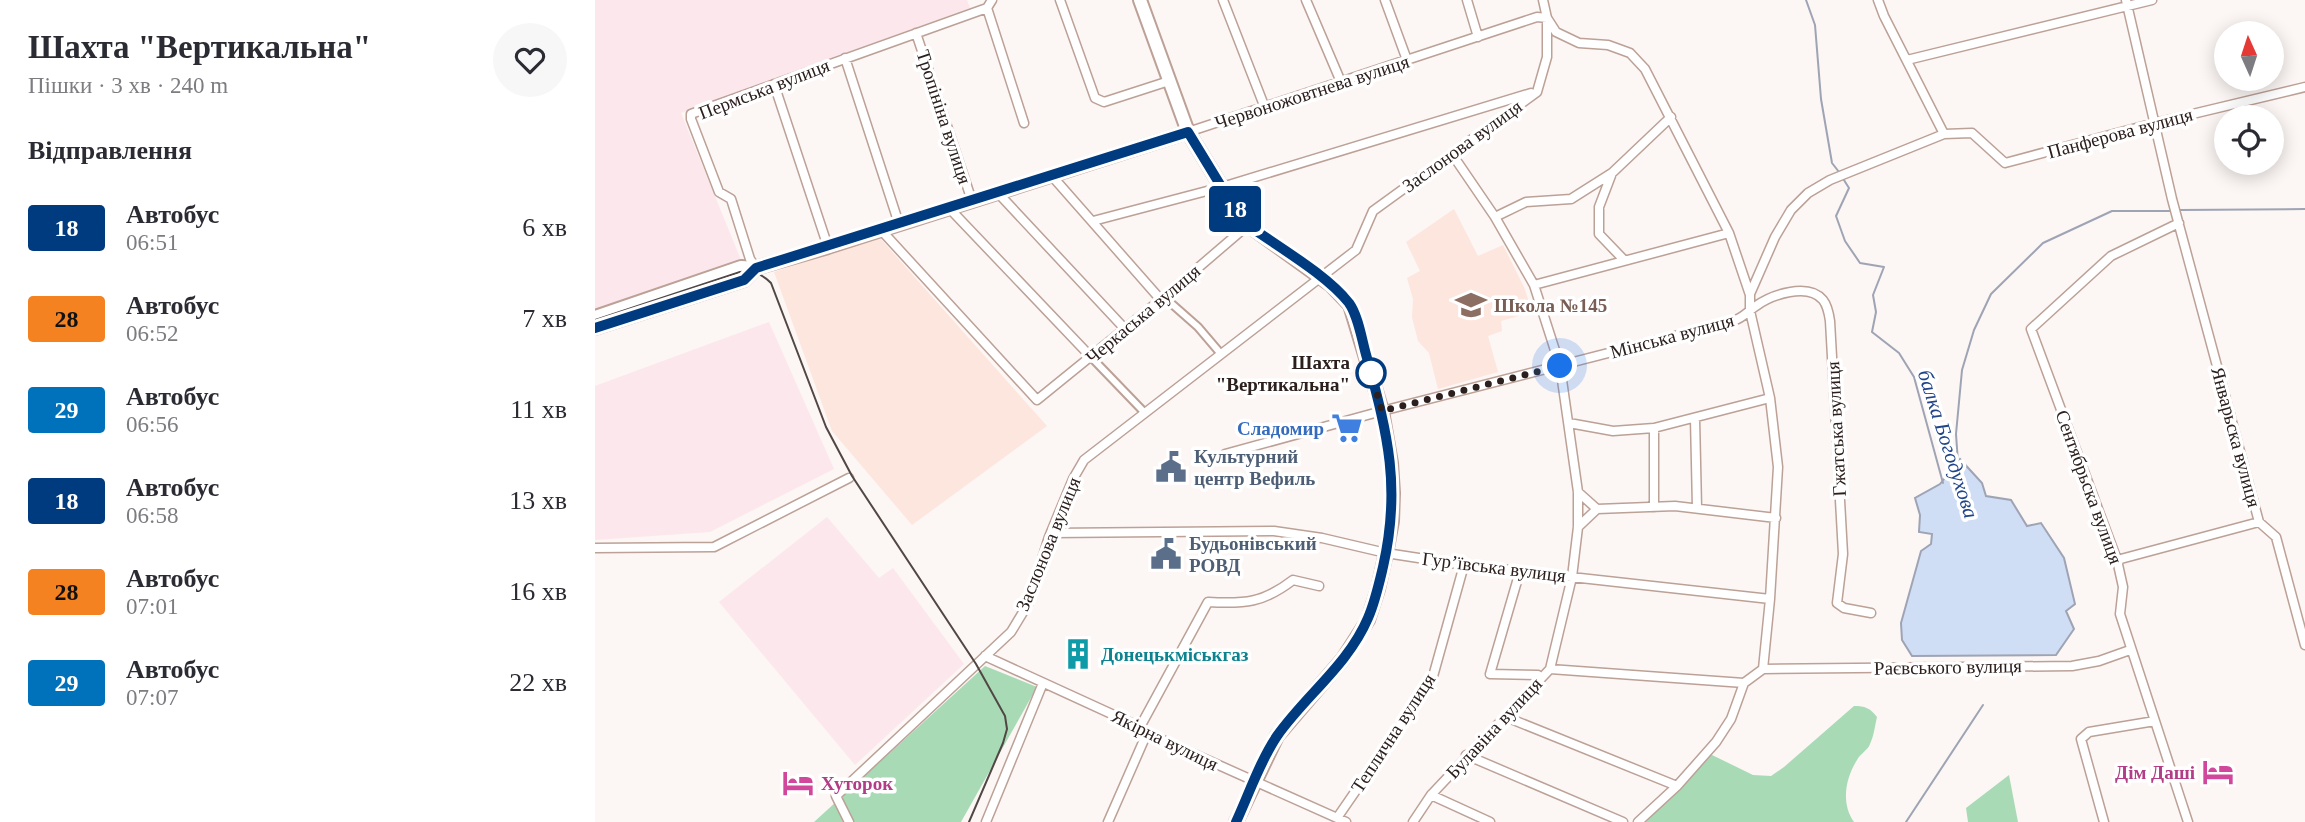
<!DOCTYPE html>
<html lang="uk">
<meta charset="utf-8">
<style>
body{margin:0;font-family:Georgia,serif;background:#f7f7f7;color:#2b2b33;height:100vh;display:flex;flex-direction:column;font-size:26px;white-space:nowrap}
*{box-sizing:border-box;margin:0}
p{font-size:23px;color:#7c7c81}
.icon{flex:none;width:38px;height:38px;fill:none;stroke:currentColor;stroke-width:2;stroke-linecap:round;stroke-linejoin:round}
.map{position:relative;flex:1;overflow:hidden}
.sheet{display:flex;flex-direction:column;background:#fff;width:595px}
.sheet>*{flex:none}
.badge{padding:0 14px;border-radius:5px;font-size:24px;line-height:46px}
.needle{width:46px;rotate:357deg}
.controls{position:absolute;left:1619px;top:21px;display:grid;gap:14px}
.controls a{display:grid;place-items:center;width:70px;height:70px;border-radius:50%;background:#fff;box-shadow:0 4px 18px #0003;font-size:35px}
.you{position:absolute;width:35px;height:35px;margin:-18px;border:5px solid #fff;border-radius:50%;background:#1a73e8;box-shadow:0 0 0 10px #1a73e833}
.map>.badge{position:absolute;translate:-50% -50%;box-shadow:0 0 0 4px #fff}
h2{padding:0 28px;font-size:26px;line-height:63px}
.round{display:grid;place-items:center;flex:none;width:74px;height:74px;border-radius:37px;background:#f7f7f7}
.summary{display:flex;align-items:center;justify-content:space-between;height:119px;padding:0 28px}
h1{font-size:33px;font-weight:700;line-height:52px}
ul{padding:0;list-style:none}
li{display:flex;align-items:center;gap:21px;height:91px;padding:0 28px}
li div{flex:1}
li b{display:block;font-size:26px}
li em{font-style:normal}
li .badge{min-width:77px;font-weight:700;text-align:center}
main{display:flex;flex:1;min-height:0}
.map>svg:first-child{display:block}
.built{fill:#fde6de}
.industrial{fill:#fce7ed}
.green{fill:#a8dbb5}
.water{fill:#cfddf5;stroke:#9ea4b4;stroke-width:2}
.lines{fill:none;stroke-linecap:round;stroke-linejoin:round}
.stream{stroke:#9ea4b4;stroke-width:2}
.pedestrian-casing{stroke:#bca197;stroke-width:10}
.minor-casing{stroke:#bca197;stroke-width:11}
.secondary-casing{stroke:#bca197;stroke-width:16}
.pedestrian{stroke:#fff;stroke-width:6}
.minor{stroke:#fff;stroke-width:8}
.secondary{stroke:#fff;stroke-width:12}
.tram{stroke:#514744;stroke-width:2}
.line-casing{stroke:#fff;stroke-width:16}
.line{stroke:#003b80;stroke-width:10}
.walk{stroke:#2b201d;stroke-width:7;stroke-dasharray:0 12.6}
.stop-dot{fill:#fff;stroke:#003b80;stroke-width:3.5}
.labels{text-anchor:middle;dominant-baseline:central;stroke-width:7;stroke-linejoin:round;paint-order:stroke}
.street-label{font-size:19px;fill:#2b201d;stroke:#fff}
.education-label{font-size:19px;font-weight:bold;fill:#785e54;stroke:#fff;text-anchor:start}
.stop-label{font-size:19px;font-weight:bold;fill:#2b201d;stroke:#fff;text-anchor:end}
.shop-label{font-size:19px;font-weight:bold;fill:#366cbe;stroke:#fff;text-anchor:end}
.service-label{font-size:19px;font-weight:bold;fill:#4e5e75;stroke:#fff;text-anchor:start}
.culture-label{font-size:19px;font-weight:bold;fill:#0d838f;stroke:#fff;text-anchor:start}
.hotel-label{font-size:19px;font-weight:bold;fill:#b23c85;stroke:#fff;text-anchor:end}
.water-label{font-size:21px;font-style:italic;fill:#214589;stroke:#fff}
</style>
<main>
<section class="sheet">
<div class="summary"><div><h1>Шахта &quot;Вертикальна&quot;</h1><p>Пішки · 3 хв · 240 m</p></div><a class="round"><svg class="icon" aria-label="heart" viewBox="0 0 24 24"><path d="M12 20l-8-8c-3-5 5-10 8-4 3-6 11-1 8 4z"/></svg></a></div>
<h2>Відправлення</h2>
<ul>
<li><span class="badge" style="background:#003b80;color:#fff">18</span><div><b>Автобус</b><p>06:51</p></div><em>6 хв</em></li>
<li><span class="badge" style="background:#f58220;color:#111">28</span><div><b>Автобус</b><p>06:52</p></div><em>7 хв</em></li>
<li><span class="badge" style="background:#0072bc;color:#fff">29</span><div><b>Автобус</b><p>06:56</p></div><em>11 хв</em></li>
<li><span class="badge" style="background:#003b80;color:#fff">18</span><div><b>Автобус</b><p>06:58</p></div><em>13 хв</em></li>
<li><span class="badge" style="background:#f58220;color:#111">28</span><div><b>Автобус</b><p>07:01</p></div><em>16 хв</em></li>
<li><span class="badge" style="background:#0072bc;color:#fff">29</span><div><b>Автобус</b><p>07:07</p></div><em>22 хв</em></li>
</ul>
</section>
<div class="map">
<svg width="1710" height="822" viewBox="0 0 1710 822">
<rect width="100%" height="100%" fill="#fcf6f4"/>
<path class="built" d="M859,209L883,256L908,245L929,287L937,312L906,321L907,331L893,336L903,372L843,389L834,353L823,341L817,317L818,299L812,278L825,271L811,242Z
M284,237L452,426L317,525L237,431L179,272Z"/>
<path class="industrial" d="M0,0H372L375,8L86,113L146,260L49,297L0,310Z
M174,322L239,469L115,532L0,540V386Z
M232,517L284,578L298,568L369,664L260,765L124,602Z"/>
<path class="green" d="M390,666L442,687L366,822H219Z
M1259,706C1270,706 1275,708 1282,717C1280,725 1279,736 1275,744C1273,750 1265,754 1262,760C1250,779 1246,804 1259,822H1051L1115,754L1158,775L1176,776L1189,767Z
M1414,775L1423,822H1373L1371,808Z"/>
<path class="water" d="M1365,459L1387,483L1391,496L1416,500L1432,526L1446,523L1469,558L1480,604L1471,611L1479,629L1461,655L1317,656L1307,640L1306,623L1326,551L1336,544L1337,534L1324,532L1325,515L1320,498L1345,484Z"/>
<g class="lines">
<path class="stream" d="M1211,0L1220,25L1226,99L1237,163L1244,172
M1247,177L1254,188L1241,216L1250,241L1265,263L1289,267L1278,295L1281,312L1277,332L1304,353L1319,377L1348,483
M1585,210L1710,209
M1363,463L1361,434L1367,370L1379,330L1396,294L1448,243L1517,211H1576
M1311,822L1388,705"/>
<defs>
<path id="pedestrian" d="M569,297L603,327L626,354
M496,357L549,412"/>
<path id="minor" d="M465,0L500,98L509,102L574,81
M628,0L670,108
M711,0L746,82
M790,0L812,60
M872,0L883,37
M1283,0L1289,16L1349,134
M1531,0L1577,199L1664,522L1681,537L1710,645
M392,8L429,123
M952,18L961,32L984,43L1013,45L1035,53L1050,69L1134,233L1155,295V311L1175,398L1183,467L1175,599L1168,669
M321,33L377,201
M250,58L304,224
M1312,60L1557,0
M179,84L233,247
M593,132L942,17L952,18
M1017,173L1004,207V234L1029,260
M457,176L566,300
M403,193L530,329
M354,208L496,357
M900,217L931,202L976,199L1017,173L1076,117
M498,221L627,187L936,93
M1584,223L1516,256L1436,329L1522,560L1528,587L1525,614L1593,822
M286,230L442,400L569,297L653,225
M161,268L155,259L136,199L124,192L96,119V114L392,8L397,0
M939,285L1134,233
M1155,294L1180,237L1196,210L1213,193L1235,180L1349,134L1377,133L1410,163L1560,123L1710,87
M1100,418L1102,508
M974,423L1018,431L1059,428L1175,398
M630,454L787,411L1138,321C1148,318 1152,312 1161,306C1176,295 1213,282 1228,300C1232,305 1234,314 1235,321L1248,554L1242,603L1249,608L1276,613
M983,492L1002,509
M1059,507V428
M983,527L1002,509L1080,506L1181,518
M456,533L679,531L727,538L791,553L869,565L1175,599
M0,548L119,547L254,478
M1522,560L1664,522
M925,571L895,674L943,675L946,677
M390,656L545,727L552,733L751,822
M955,669L1149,683
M1168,669L1477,666L1504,661L1535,650
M911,717L1082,786
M545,727L613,602C650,604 668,603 698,580L724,586
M871,755L1028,822
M836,795L895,822
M742,818L837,680L869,565
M254,822L241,796L416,632L433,604L454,537L478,479L489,460L761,250L778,211L942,92L952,57V18L948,0
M391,822L448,683
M513,822L552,733
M818,822L836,795L955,669L977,577L983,527V492L965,366L939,285L900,217L857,154
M1043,822L1082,786L1121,742L1136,719L1149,683L1168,669
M1509,822L1486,739L1494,732L1560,721"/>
<path id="secondary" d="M545,0L593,132L643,214L653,225L736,285L755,305L787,411L796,463L798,493L797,521L791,553L783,589L773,620L748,659L682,736L641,822
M0,317L146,267L161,268L233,247L593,132
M0,328L149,280L161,268"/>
</defs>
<use href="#pedestrian" class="pedestrian-casing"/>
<use href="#minor" class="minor-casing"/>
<use href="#secondary" class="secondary-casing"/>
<use href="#pedestrian" class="pedestrian"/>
<use href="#minor" class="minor"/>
<use href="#secondary" class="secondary"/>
<path class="tram" d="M0,320L145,272C158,270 167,274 176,283L231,427L257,476L381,664L410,716L412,729L408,743L374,822"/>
</g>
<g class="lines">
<defs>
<path id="line" d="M0,328L149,280L161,268L593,132L643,214L653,225C683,247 731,274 754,303C764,317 767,342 772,358C793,435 806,488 788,567C784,584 780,602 773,618C753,665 711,695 682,736C665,761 654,794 641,822"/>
</defs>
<use href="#line" class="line-casing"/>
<use href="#line" class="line"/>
<path class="walk" d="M776,373L774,366L787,411L965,366"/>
</g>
<defs>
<symbol id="school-bare" viewBox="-9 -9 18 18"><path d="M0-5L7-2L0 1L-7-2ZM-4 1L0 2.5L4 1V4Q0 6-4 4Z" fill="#8d6e63" stroke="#fff" stroke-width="2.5" paint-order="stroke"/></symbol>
<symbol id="supermarket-bare" viewBox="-9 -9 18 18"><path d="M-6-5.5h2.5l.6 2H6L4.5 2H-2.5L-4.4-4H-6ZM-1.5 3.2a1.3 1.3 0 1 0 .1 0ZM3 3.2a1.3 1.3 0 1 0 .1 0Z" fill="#3f7fe0" stroke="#fff" stroke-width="2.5" paint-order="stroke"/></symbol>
<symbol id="civic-bare" viewBox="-9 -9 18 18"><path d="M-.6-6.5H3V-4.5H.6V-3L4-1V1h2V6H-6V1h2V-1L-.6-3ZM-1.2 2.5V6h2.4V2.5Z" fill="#5c6f8a" stroke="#fff" stroke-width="2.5" paint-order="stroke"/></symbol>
<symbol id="building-bare" viewBox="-9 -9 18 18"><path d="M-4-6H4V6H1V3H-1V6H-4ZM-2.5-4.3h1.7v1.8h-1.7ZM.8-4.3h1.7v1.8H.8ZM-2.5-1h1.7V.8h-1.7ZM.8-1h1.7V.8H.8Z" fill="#0f9aa8" stroke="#fff" stroke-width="2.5" paint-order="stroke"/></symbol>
<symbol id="hotel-bare" viewBox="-9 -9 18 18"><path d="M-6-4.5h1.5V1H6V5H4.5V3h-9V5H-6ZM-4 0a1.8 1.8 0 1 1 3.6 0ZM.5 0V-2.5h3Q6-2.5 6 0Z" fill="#d1479c" stroke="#fff" stroke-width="2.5" paint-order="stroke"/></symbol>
</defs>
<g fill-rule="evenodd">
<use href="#school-bare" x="854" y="283" width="44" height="44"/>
<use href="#supermarket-bare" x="730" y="406" width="44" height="44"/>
<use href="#civic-bare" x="554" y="445" width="44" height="44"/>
<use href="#civic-bare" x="549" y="532" width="44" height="44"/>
<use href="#building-bare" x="461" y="632" width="44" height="44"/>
<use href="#hotel-bare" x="1601" y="750" width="44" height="44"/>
<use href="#hotel-bare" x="181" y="761" width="44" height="44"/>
</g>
<circle class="stop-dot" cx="776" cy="373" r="14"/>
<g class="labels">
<g class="street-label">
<text transform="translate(169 89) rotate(-21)">Пермська вулиця</text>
<text transform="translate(717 92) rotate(-18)">Червоножовтнева вулиця</text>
<text transform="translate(349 117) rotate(72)">Тропініна вулиця</text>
<text transform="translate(1525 133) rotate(-15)">Панферова вулиця</text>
<text transform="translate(867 146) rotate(-36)">Заслонова вулиця</text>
<text transform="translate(548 314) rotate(-40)">Черкаська вулиця</text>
<text transform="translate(1077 336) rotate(-15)">Мінська вулиця</text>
<text transform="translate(1241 429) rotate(-93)">Гжатська вулиця</text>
<text transform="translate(1641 437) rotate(75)">Январьска вулиця</text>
<text transform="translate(1494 487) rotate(70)">Сентябрьска вулиця</text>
<text transform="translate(453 544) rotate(-68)">Заслонова вулиця</text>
<text transform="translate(899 567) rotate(7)">Гур’ївська вулиця</text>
<text transform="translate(1353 667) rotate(-1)">Раєвського вулиця</text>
<text transform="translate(899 728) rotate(-47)">Булавіна вулиця</text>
<text transform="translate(798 733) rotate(-57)">Теплична вулиця</text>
<text transform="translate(570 740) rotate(26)">Якірна вулиця</text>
</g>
<g class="education-label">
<text x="899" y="305">Школа №145</text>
</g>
<g class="stop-label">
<text x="755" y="362">Шахта<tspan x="755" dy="22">"Вертикальна"</tspan></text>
</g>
<g class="shop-label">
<text x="729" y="428">Сладомир</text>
</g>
<g class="service-label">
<text x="599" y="456">Культурний<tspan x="599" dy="22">центр Вефиль</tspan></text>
<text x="594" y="543">Будьонівський<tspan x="594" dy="22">РОВД</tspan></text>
</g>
<g class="culture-label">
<text x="506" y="654">Донецькміськгаз</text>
</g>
<g class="hotel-label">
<text x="1600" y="772">Дім Даші</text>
<text x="226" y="783" text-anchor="start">Хуторок</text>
</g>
<g class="water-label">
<text transform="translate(1353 444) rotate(72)">балка Богодухова</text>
</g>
</g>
</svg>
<div class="controls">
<a><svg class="needle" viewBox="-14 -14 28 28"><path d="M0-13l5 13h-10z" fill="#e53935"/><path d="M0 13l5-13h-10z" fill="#7c7c81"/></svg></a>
<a><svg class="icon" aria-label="locate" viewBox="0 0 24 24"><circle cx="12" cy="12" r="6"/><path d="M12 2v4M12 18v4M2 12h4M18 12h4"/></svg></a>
</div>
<div class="you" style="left:965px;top:366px"></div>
<b class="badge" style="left:640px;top:209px;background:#003b80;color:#fff">18</b>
</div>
</main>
